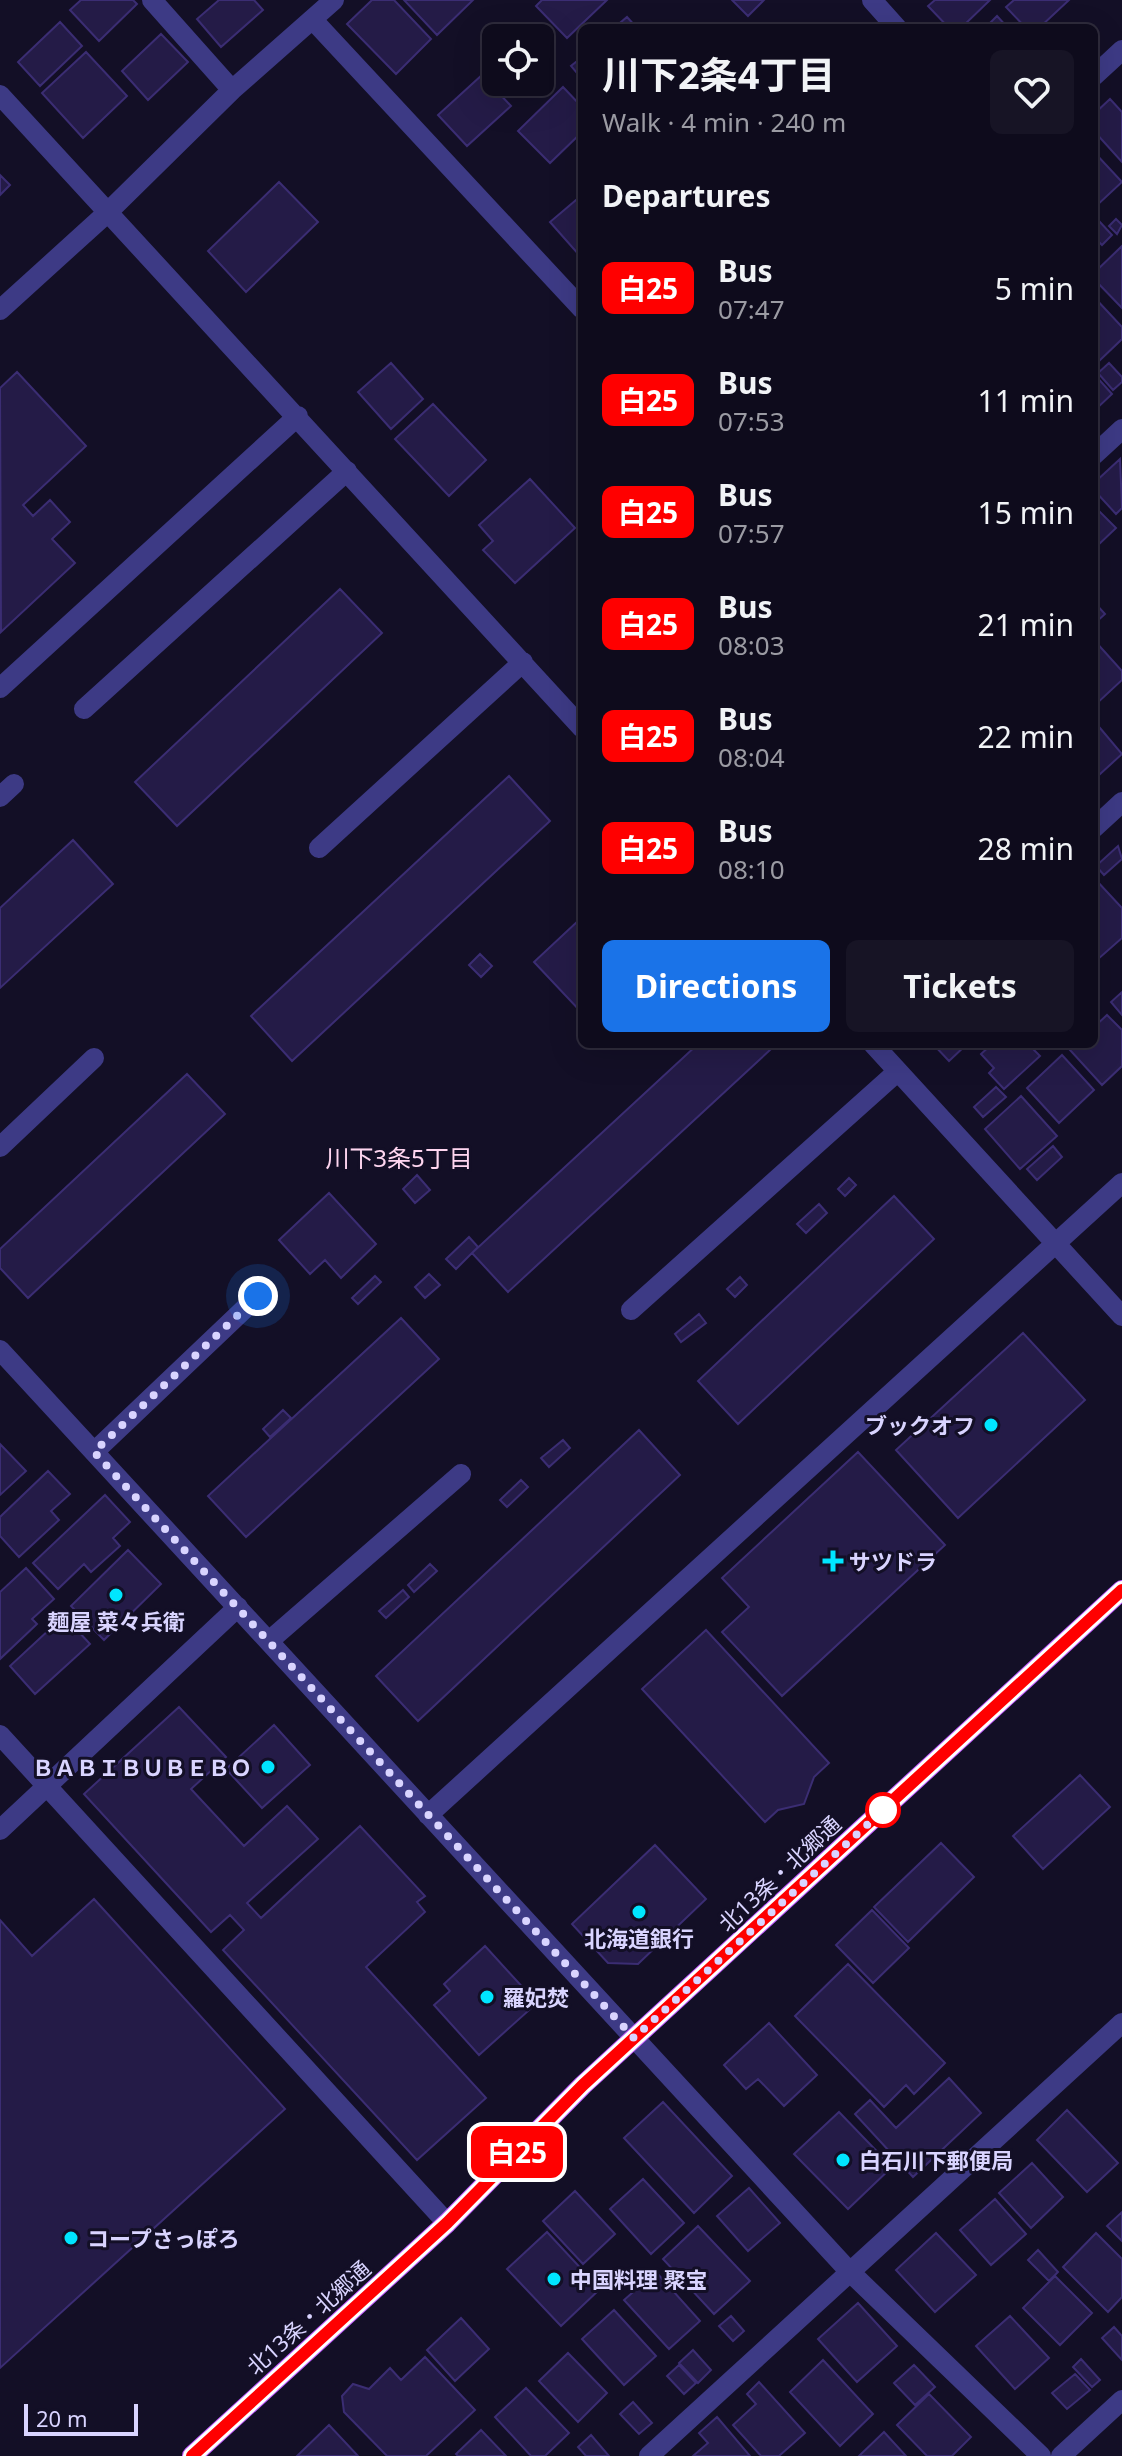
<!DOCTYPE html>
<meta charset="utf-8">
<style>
body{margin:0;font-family:"Noto Sans","Noto Sans JP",sans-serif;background:#171425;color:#f1f3f6;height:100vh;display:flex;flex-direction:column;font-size:30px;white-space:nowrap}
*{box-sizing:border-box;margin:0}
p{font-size:26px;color:#9b9ba3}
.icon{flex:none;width:44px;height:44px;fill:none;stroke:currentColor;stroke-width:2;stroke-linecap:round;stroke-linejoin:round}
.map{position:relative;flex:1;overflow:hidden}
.side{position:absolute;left:578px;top:24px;width:520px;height:1024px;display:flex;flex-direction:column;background:#0e0b1c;border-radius:12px;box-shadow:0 8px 32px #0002,0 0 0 2px #2e2b3b}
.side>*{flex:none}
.badge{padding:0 16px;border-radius:12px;font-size:28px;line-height:52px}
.fabs{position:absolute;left:482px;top:24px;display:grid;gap:16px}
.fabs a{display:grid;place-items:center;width:72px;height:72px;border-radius:12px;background:#0e0b1c;box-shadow:0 8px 32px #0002,0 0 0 2px #2e2b3b;font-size:40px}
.scale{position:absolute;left:24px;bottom:20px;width:114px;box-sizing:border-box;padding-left:8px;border:4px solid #d9d4ff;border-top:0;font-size:22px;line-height:28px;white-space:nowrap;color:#d9d4ff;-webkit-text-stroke:6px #130f26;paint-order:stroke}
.you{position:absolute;width:40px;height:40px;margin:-20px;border:6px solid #fff;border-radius:50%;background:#1a73e8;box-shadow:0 0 0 12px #1a73e833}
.map>.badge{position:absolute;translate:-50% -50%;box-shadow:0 0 0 4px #fff}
h2{padding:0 24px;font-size:30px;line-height:72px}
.round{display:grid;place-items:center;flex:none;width:84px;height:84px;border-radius:12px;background:#171425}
.head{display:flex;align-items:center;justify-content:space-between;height:136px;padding:0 24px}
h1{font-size:38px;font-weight:700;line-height:60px}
.primary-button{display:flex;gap:16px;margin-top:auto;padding:16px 24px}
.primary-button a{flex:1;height:92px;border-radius:12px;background:#1a73e8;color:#fff;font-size:32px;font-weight:700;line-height:92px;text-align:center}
.primary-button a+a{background:#171425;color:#f1f3f6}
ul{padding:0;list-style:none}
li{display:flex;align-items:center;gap:24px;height:112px;padding:0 24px}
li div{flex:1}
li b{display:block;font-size:30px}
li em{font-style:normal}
li .badge{min-width:88px;font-weight:700;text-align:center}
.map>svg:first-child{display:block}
.building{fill:#241b47;stroke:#3b2d73;stroke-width:2}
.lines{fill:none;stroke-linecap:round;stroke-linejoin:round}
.minor{stroke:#3d3a85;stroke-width:20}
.major{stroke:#c25bff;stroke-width:20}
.line-casing{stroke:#fff;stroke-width:18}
.line{stroke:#f00;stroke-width:12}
.walk{stroke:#d9d4ff;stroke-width:8;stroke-dasharray:0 14.4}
.poi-dot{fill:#00e5ff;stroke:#130f26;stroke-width:3}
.stop-dot{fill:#fff;stroke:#f00;stroke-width:4}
.labels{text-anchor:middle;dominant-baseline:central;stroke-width:6;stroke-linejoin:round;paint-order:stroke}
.poi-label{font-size:22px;font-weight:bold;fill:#d9d4ff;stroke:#130f26;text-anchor:start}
.street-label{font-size:22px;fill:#d9d4ff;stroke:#130f26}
.neighbourhood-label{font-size:24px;fill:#ffd6f0;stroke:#130f26}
</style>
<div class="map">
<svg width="1122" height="2456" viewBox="0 0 1122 2456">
<rect width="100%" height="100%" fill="#130f26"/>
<path class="building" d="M81,0H133L137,4L99,41L70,10Z
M219,0H254L263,10L221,47L197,19Z
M372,0H394L431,39L396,74L347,24Z
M404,0H473L437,35Z
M542,0H607L567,38L536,6Z
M732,0H764L748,16Z
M935,0H990L961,28H949L928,6Z
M1014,0H1069L1039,28H1026L1006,7Z
M997,16L1008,28H985Z
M627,17L637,28H614Z
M60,22L82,46L40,86L18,62Z
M161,34L188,62L148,100L122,71Z
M86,52L127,96L83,138L42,93Z
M582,57V79L571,66Z
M482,75L511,106L467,146L438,115Z
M563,87L582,107V132L550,163L518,131Z
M1110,99L1122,112V162L1094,131V114Z
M1094,152L1122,182L1094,208Z
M0,175L10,185L0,195Z
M279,182L318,222L246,292L208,251Z
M582,195V254L580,256L550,222Z
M1116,219L1122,225L1117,234L1109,226Z
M1099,221L1112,235L1102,245L1094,237V226Z
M1122,246V308L1094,279V273Z
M1094,297L1122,327V339L1097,363Z
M391,363L423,399L391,429L358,392Z
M1109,363L1122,377V382L1113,390L1098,373Z
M17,372L86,446L23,505L33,516L50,500L70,522L52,539L75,563L1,632L0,388Z
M1094,374L1112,394L1094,411Z
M433,404L486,460L449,496L395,439Z
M1120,459L1122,508L1116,514L1094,490V483Z
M530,479L575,528L515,583L483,550L493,541L479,525Z
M1094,506L1116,528L1094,549Z
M340,589L382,633L177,826L135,782Z
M1094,602L1105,614L1094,624Z
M1094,640L1122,671V680L1094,706Z
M1100,728L1122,754L1099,775L1094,769V734Z
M509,776L550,821L292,1061L251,1016Z
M73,840L113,884L0,988V908Z
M1118,846L1122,859L1104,875L1096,866Z
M1096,880L1122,908V938L1097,960L1094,957Z
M579,920L582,924V1013L534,962Z
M480,954L492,966L481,977L469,965Z
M1122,992V1015L1111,1002Z
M1107,1015L1122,1030V1066L1102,1085L1070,1050L1076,1044H1094V1027Z
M698,1044H764L770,1050L508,1292L472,1253Z
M933,1044H967L949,1061Z
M992,1044H1028L1040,1056L1004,1089L989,1073L994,1068L981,1054Z
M1062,1055L1094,1090L1059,1123L1027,1088Z
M187,1074L225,1114L28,1298L0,1268V1249Z
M996,1087L1006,1097L983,1117L974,1107Z
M1021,1096L1057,1136L1020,1169L985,1129Z
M1053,1146L1062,1157L1037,1180L1027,1169Z
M417,1175L430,1190L415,1203L403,1189Z
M849,1178L856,1185L845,1196L838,1189Z
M329,1193L376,1244L341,1278L325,1260L310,1274L279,1240Z
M894,1196L934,1239L738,1424L698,1381Z
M819,1204L827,1213L806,1233L797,1224Z
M469,1237L478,1247L456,1269L446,1259Z
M429,1274L440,1285L425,1298L415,1287Z
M375,1276L381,1282L358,1304L352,1298Z
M740,1277L747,1285L735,1297L727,1289Z
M699,1314L706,1323L681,1342L675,1334Z
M401,1318L439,1359L246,1537L208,1496Z
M1023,1333L1085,1400L958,1518L896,1450Z
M283,1410L291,1418L270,1437L263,1429Z
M639,1430L680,1475L418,1721L376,1676Z
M563,1440L570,1448L549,1467L541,1458Z
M0,1444L26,1471L0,1495Z
M858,1452L945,1545L782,1696L722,1632L749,1607L722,1578Z
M48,1471L70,1494L51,1511L59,1520L19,1557L0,1536V1517Z
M521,1480L528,1487L507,1507L500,1500Z
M105,1495L130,1522L113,1538L120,1546L91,1572L84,1564L58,1589L33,1563Z
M128,1550L161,1584L104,1640L71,1606Z
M430,1564L437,1571L414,1592L408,1585Z
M26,1568L54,1599L32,1619L37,1624L0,1659V1592Z
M403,1590L409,1597L386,1618L379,1611Z
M64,1616L90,1644L35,1694L10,1666Z
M706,1630L829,1763L814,1777L804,1804L778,1810L765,1822L642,1689Z
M179,1707L226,1757L191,1789L244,1846L287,1806L318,1839L247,1903L261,1918L360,1826L425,1896L417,1902L425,1912L366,1967L486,2098L417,2160L223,1950L244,1930L230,1915L211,1932L84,1794Z
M274,1725L310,1765L262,1808L226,1769Z
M1080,1775L1110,1807L1043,1869L1013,1836Z
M941,1843L974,1877L908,1942L874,1907Z
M655,1845L706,1899L638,1964L608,1963L572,1924Z
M94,1899L285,2109L0,2368V1920L32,1956Z
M872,1910L909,1948L873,1983L836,1945Z
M485,1946L537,2003L479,2055L434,2005L450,1991L444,1984Z
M848,1964L945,2063L914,2094L906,2085L884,2107L795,2016Z
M769,2023L817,2075L784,2106L758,2079L746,2089L724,2065Z
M949,2078L981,2113L913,2177L855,2114L870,2100L896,2128Z
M663,2102L732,2176L694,2213L624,2138Z
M1067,2110L1118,2163L1087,2192L1037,2140Z
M839,2112L892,2167L848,2209L794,2154Z
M1032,2163L1063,2197L1031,2228L999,2193Z
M643,2179L684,2223L651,2254L610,2209Z
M749,2188L780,2223L748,2251L717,2216Z
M575,2191L615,2234L583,2264L543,2221Z
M995,2199L1026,2234L991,2265L960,2230Z
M1122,2212V2241L1107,2226Z
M698,2226L750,2281L714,2314L663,2259Z
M547,2232L600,2289L561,2326L507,2269Z
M936,2233L976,2275L935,2312L896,2270Z
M1096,2233L1122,2259V2297L1108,2312L1063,2267Z
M1038,2250L1058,2272L1049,2281L1028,2260Z
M656,2272L700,2321L669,2349L624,2300Z
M1055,2276L1092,2313L1060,2345L1023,2308Z
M858,2303L897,2346L857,2382L818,2339Z
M614,2310L656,2356L624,2385L582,2339Z
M731,2316L744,2331L733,2341L719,2326Z
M1010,2316L1049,2358L1015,2389L976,2346Z
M461,2318L489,2349L455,2381L427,2350Z
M1114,2327L1122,2336V2360L1102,2338Z
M693,2350L711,2370L698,2383L679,2363Z
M568,2353L607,2393L578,2422L539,2381Z
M425,2357L475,2410L426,2456H387L344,2412L342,2396L353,2384L369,2389L390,2368L401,2380Z
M1081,2359L1100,2380L1092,2387L1073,2367Z
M823,2360L873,2414L840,2446L790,2392Z
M679,2365L696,2383L684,2394L667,2376Z
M914,2365L935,2387L915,2405L894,2383Z
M1075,2374L1090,2390L1067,2409L1052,2393Z
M759,2382L805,2433L779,2456H761L733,2425L756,2404L747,2394Z
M526,2388L569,2433L545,2456H531L495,2417Z
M929,2394L971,2437L952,2456H927L897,2425Z
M633,2402L652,2423L639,2434L620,2414Z
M717,2417L750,2456H693L708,2443L699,2433Z
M329,2425L358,2456H297Z
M481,2430L506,2456H458L456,2454Z
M884,2432L906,2456H859Z
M591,2435L609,2456H586L578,2447Z"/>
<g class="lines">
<path class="minor" d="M152,0L232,90
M872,0L897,28
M313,20L582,309
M1094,76L1122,50
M0,95L582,728
M0,310L107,213L232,90L334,0
M1094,455L1122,429
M0,688L298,416
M84,709L347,471
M0,797L14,784
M1094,828L1122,802
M319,848L523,662
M873,1044L1122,1316
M0,1147L94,1058
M631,1310L897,1072
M0,1350L849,2271L1041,2456
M94,1452L258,1296
M269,1641L461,1474
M0,1735L447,2223
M428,1815L1122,1183
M0,1830L238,1607
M649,2456L1122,2023
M1061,2456L1122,2400"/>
<path class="major" d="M192,2456L447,2223L583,2085L1122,1590"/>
</g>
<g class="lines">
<defs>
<path id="line" d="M192,2456L447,2223L583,2085L1122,1590"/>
</defs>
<use href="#line" class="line-casing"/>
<use href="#line" class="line"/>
<path class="walk" d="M258,1296L94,1452L634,2038L890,1804L883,1810"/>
</g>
<g class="poi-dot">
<circle cx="991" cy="1425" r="8"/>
<path d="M829 1549h8v8h8v8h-8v8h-8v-8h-8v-8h8z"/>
<circle cx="116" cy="1595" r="8"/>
<circle cx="268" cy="1767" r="8"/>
<circle cx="639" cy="1912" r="8"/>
<circle cx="487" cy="1997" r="8"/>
<circle cx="843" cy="2160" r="8"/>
<circle cx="71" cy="2238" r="8"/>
<circle cx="554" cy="2279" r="8"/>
</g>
<circle class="stop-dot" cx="883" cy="1810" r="16"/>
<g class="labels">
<g class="poi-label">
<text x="975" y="1425" text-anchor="end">ブックオフ</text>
<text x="849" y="1561">サツドラ</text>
<text x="116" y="1621" text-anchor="middle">麺屋 菜々兵衛</text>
<text x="252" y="1767" text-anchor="end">ＢＡＢＩＢＵＢＥＢＯ</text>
<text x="639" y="1938" text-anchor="middle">北海道銀行</text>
<text x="503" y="1997">羅妃焚</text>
<text x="859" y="2160">白石川下郵便局</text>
<text x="87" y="2238">コープさっぽろ</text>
<text x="570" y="2279">中国料理 聚宝</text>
</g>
<g class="street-label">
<text transform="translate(779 1873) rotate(-43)">北13条・北郷通</text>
<text transform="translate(308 2317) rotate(-42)">北13条・北郷通</text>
</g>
<g class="neighbourhood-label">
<text x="399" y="1157">川下3条5丁目</text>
</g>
</g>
</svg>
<div class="fabs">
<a><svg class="icon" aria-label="locate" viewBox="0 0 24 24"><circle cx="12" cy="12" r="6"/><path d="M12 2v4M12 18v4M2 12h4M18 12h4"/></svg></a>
</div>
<div class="scale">20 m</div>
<div class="you" style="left:258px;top:1296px"></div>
<b class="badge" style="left:517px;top:2152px;background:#f00;color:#fff">白25</b>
<section class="side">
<div class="head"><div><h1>川下2条4丁目</h1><p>Walk · 4 min · 240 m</p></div><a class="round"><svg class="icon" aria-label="heart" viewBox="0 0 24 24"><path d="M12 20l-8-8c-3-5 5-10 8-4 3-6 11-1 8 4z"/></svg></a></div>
<h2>Departures</h2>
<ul>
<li><span class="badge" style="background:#f00;color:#fff">白25</span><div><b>Bus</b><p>07:47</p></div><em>5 min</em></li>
<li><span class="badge" style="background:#f00;color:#fff">白25</span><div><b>Bus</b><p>07:53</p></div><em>11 min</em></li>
<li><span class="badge" style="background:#f00;color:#fff">白25</span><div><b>Bus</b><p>07:57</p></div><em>15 min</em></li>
<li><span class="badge" style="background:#f00;color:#fff">白25</span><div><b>Bus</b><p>08:03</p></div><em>21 min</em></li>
<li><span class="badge" style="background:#f00;color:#fff">白25</span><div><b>Bus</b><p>08:04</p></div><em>22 min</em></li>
<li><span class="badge" style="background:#f00;color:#fff">白25</span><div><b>Bus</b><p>08:10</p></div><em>28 min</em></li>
</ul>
<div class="primary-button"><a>Directions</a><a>Tickets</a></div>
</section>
</div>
